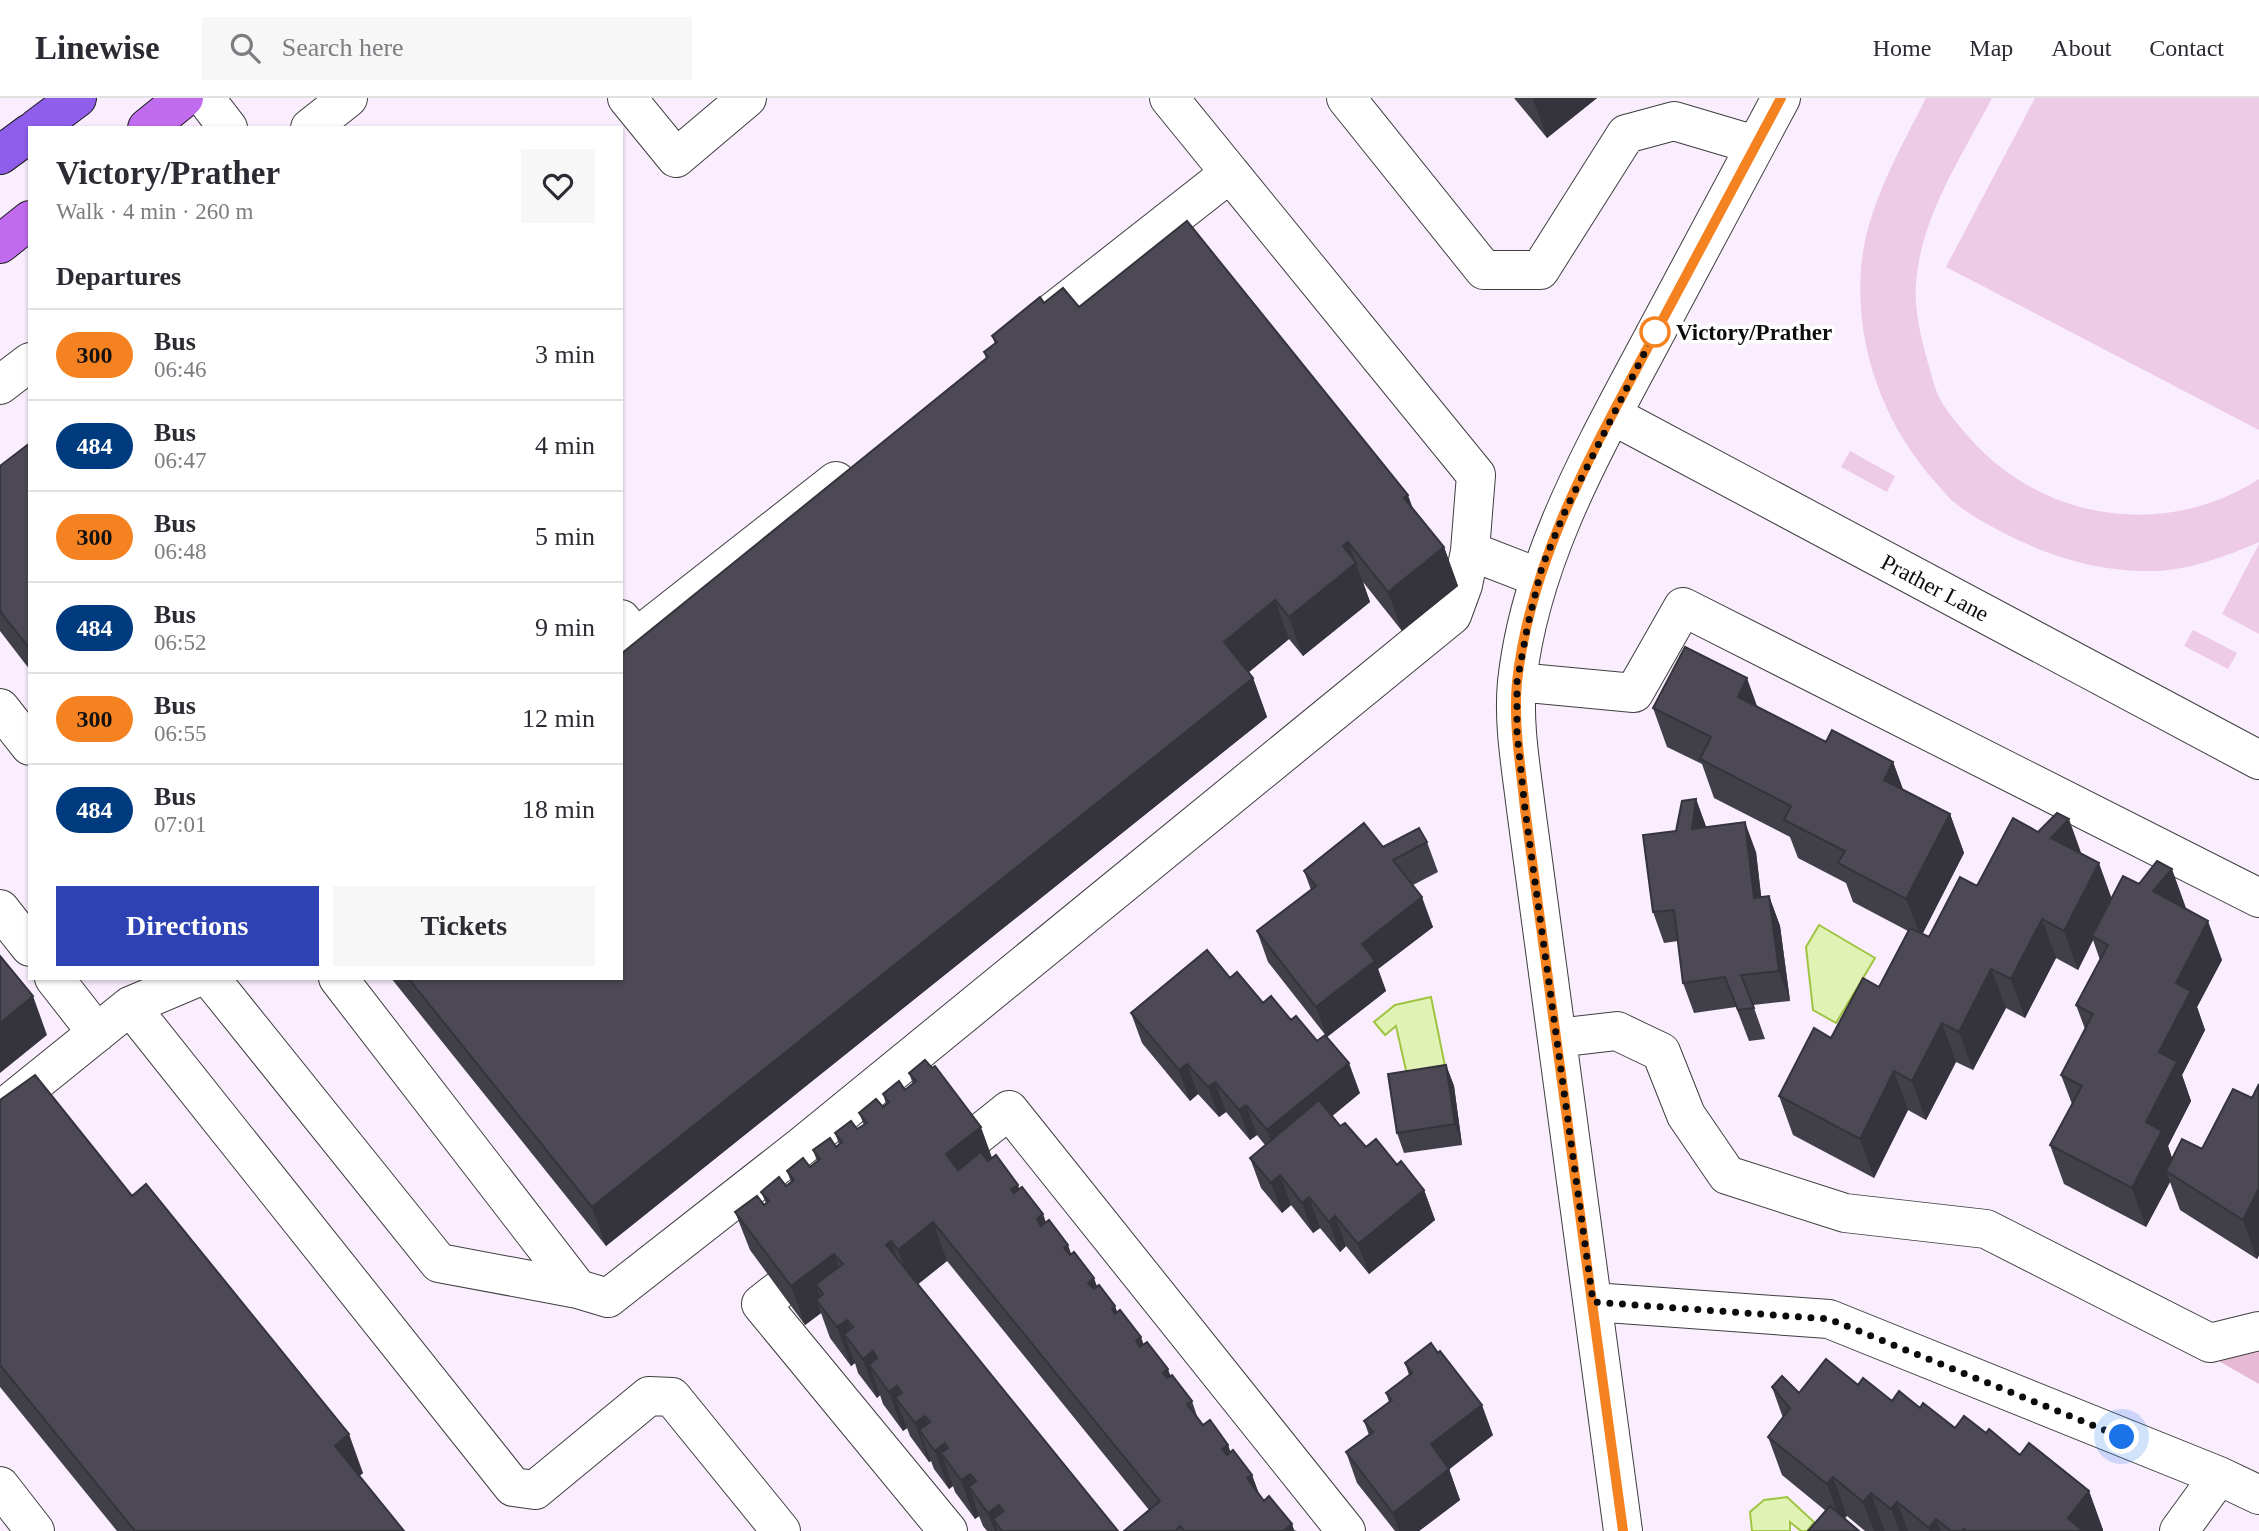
<!DOCTYPE html>
<meta charset="utf-8">
<style>
body{margin:0;font-family:Georgia,serif;background:#f7f7f7;color:#2b2b33;height:100vh;display:flex;flex-direction:column;font-size:26px;white-space:nowrap}
*{box-sizing:border-box;margin:0}
p{font-size:23px;color:#7c7c81}
.icon{flex:none;width:38px;height:38px;fill:none;stroke:currentColor;stroke-width:2;stroke-linecap:round;stroke-linejoin:round}
.map{position:relative;flex:1;overflow:hidden}
.side{position:absolute;left:28px;top:28px;width:595px;height:854px;display:flex;flex-direction:column;background:#fff;border-radius:0px;box-shadow:0 2px 5px #0004}
.side>*{flex:none}
.badge{padding:0 14px;border-radius:23px;font-size:24px;line-height:46px}
.you{position:absolute;width:35px;height:35px;margin:-18px;border:5px solid #fff;border-radius:50%;background:#1a73e8;box-shadow:0 0 0 10px #1a73e833}
.map>.badge{position:absolute;translate:-50% -50%;box-shadow:0 0 0 4px #fff}
h2{padding:0 28px;font-size:26px;line-height:63px}
.round{display:grid;place-items:center;flex:none;width:74px;height:74px;border-radius:0px;background:#f7f7f7}
.overview{display:flex;align-items:center;justify-content:space-between;height:119px;padding:0 28px}
h1{font-size:33px;font-weight:800;line-height:52px}
.action{display:flex;gap:14px;margin-top:auto;padding:14px 28px}
.action a{flex:1;height:80px;border-radius:0px;background:#2e42b3;color:#fff;font-size:28px;font-weight:800;line-height:80px;text-align:center}
.action a+a{background:#f7f7f7;color:#2b2b33}
ul{padding:0;list-style:none}
li{display:flex;align-items:center;gap:21px;height:91px;padding:0 28px;border-top:2px solid #e1e1e2}
li div{flex:1}
li b{display:block;font-size:26px}
li em{font-style:normal}
li .badge{min-width:77px;font-weight:700;text-align:center}
header{display:flex;align-items:center;gap:42px;box-sizing:border-box;height:98px;padding:0 35px;background:#fff;border-bottom:2px solid #e1e1e2}
header strong{font-size:33px}
nav{display:flex;gap:38px;margin-inline-start:auto;font-size:24px}
.search{width:490px;height:63px;background:#f7f7f7;display:flex;align-items:center;gap:18px;box-sizing:border-box;padding:0 24px;border-radius:0px;color:#7c7c81;font-size:26px}
.map>svg:first-child{display:block}
.green{fill:#e6b9d5}
.pitch{fill:#edcae5}
.water{fill:#e1f2b5;stroke:#9ec441;stroke-width:2}
.lines{fill:none;stroke-linecap:round;stroke-linejoin:round}
.minor-casing{stroke:#3f3f3f;stroke-width:40}
.major-casing{stroke:#1d1d1d;stroke-width:40}
.highway-casing{stroke:#1d1d1d;stroke-width:40}
.minor{stroke:#fff;stroke-width:38}
.major{stroke:#c16bef;stroke-width:38}
.highway{stroke:#8f5eeb;stroke-width:38}
.wall{fill:#413f48}
.shaded-wall{fill:#35333b}
.building{fill:#4c4954;stroke:#35333b;stroke-width:2}
.line-casing{stroke:#fff;stroke-width:16}
.line{stroke:#f58220;stroke-width:10}
.walk{stroke:#0c0c0c;stroke-width:7;stroke-dasharray:0 12.6}
.stop-dot{fill:#fff;stroke:#f58220;stroke-width:3.5}
.labels{text-anchor:middle;dominant-baseline:central;stroke-width:7;stroke-linejoin:round;paint-order:stroke}
.stop-label{font-size:23px;font-weight:bold;fill:#0c0c0c;stroke:#fff;text-anchor:start}
.street-label{font-size:23px;fill:#0c0c0c;stroke:#fff}
</style>
<header>
<strong>Linewise</strong>
<div class="search"><svg class="icon" aria-label="search" viewBox="0 0 24 24"><circle cx="10" cy="10" r="6"/><path d="M15 15l6 6"/></svg>Search here</div>
<nav><a>Home</a><a>Map</a><a>About</a><a>Contact</a></nav>
</header>
<div class="map">
<svg width="2259" height="1433" viewBox="0 0 2259 1433">
<rect width="100%" height="100%" fill="#f9edfe"/>
<path class="green" d="M2259,1246V1286L2210,1258Z"/>
<path class="pitch" d="M1926,0H1992C1962,58 1921,118 1916,185C1914,209 1920,235 1926,258C1930,271 1933,286 1939,299C1946,313 1957,325 1967,337C2040,423 2165,442 2259,381V444C2224,459 2185,474 2147,473C2094,473 2046,457 2000,433C1985,425 1968,416 1955,405C1948,400 1943,392 1937,386C1885,329 1855,250 1861,172C1865,111 1899,54 1926,0Z
M2035,0H2259V332L1946,169Z
M1850,353L1895,378L1887,394L1841,369Z
M2259,446V536L2222,516Z
M2193,532L2237,555L2228,571L2184,548Z"/>
<path class="water" d="M1819,827L1875,860L1836,925L1813,912L1806,849Z
M1431,899L1446,973L1408,981L1396,928L1385,937L1374,924L1395,907Z
M1787,1399L1814,1424L1807,1433H1801L1790,1424V1433H1752L1750,1414L1764,1402Z"/>
<g class="lines">
<defs>
<path id="minor" d="M205,0L228,30
M627,0L676,60L747,0
M1169,0L1230,75
M1346,0L1484,172H1540L1626,36L1674,23L1755,47
M310,30L348,0
M1030,232L1230,75L1476,377L1470,453L1540,480
M0,287L30,264
M1612,317L2259,662
M621,521L636,540L836,383
M1517,584L1634,595L1683,509L2259,800
M0,610L30,648
M0,811L30,849
M54,880L97,935
M210,880L439,1165L578,1191
M338,880L578,1191L608,1200L802,1048L1452,517L1463,487L1470,453
M130,908L513,1389L535,1392L649,1298L672,1299L781,1433
M1557,940L1617,933L1661,954L1686,1017L1727,1077L1845,1115L1986,1131L2210,1245L2259,1233
M0,1013L130,908L196,880
M974,1040L1009,1012L1346,1433
M779,1192L761,1206L948,1433
M1593,1204L1829,1221L2219,1378L2259,1397
M0,1388L35,1433
M1623,1433L1526,711C1521,669 1513,626 1517,584C1530,463 1592,354 1648,249C1692,166 1736,83 1781,0
M2179,1433L2219,1378"/>
<path id="major" d="M147,30L184,0
M0,146L30,122"/>
<path id="highway" d="M37,30L77,0
M0,57L30,35"/>
</defs>
<use href="#minor" class="minor-casing"/>
<use href="#major" class="major-casing"/>
<use href="#highway" class="highway-casing"/>
<use href="#minor" class="minor"/>
<use href="#major" class="major"/>
<use href="#highway" class="highway"/>
</g>
<path class="wall" d="M1514,0H1597L1547,40Z
M1044,205L1079,209L1412,410L1444,449L1458,488L1402,533L1363,484L1370,504L1303,558L1289,541L1249,574L1253,580L1267,619L606,1148L391,880H621L986,261L984,254L995,246L992,238Z
M30,345V572L0,533V368Z
M1757,609L1826,644L1893,664L1903,692L1950,716L1964,755L1922,836L1929,839L1977,788L2082,757L2111,800L2186,810L2185,811L2222,862L2197,909L2205,932L2182,977L2191,1003L2168,1048L2172,1060L2202,1051L2252,1000L2259,986V1157L2257,1161L2180,1112L2170,1084L2146,1129L2064,1086L2050,1047L2072,1006L2061,977L2085,931L2076,907L2100,862L2093,842L2078,872L2056,860L2025,920L2006,910L1973,972L1956,964L1926,1022L1908,1012L1874,1080L1793,1037L1779,998L1879,889L1908,833L1853,804L1846,785L1798,760L1790,739L1714,700L1702,666L1667,649L1653,610Z
M1696,701L1706,729L1756,754L1761,799L1769,798L1780,828L1790,903L1753,907L1765,941L1749,943L1736,909L1694,915L1683,885L1678,843L1664,845L1653,814L1676,733Z
M1427,744L1438,774L1413,787L1433,829L1378,871L1386,893L1327,939L1268,864L1257,833L1311,792L1304,773L1383,749Z
M1230,880L1263,905L1291,922L1360,995L1332,1018L1340,1028L1366,1049L1397,1067L1424,1092L1435,1122L1369,1176L1346,1148L1340,1154L1320,1130L1313,1135L1291,1107L1282,1115L1261,1090L1250,1060L1265,1047L1257,1037L1250,1042L1226,1014L1219,1019L1198,996L1190,1003L1142,945L1131,915Z
M1446,967L1454,988L1462,1047L1404,1055L1397,1035Z
M909,975L992,1060L1019,1091L1144,1247L1192,1303L1198,1321L1203,1327L1228,1347L1230,1354L1252,1377L1259,1396L1264,1403L1292,1426L1294,1432L1297,1433H1124L1149,1412L947,1163L918,1186L1118,1433H987L983,1428L979,1418L975,1421L955,1394L953,1388L949,1391L934,1371L931,1363L929,1364L910,1338L907,1330L903,1333L883,1306L880,1297L877,1300L858,1275L855,1265L851,1268L830,1240L821,1215L805,1227L750,1152L735,1114L764,1107L766,1105L761,1094L786,1088L791,1084L787,1073L810,1069L817,1063L813,1052L836,1049L839,1046L835,1035L857,1031L864,1027L859,1015L883,1009L886,1006L883,996L905,992L913,986Z
M0,1002L132,1098L363,1375L359,1378L404,1433H117L0,1289Z
M1405,1265L1493,1337L1449,1371L1460,1402L1419,1433H1395L1357,1385L1346,1354L1369,1337L1364,1323L1389,1304L1386,1295L1409,1277Z
M1858,1287L1892,1303L1920,1310L1955,1330L1986,1335L2020,1357L2089,1393L2103,1432V1433H1865L1847,1418L1826,1413L1782,1377L1768,1339L1783,1320L1772,1289L1799,1295Z"/>
<path class="shaded-wall" d="M1534,0H1597L1547,40L1533,1Z
M1408,397L1422,436L1404,400Z
M1348,444L1370,504L1303,558L1289,519L1343,448Z
M1444,449L1458,488L1402,533L1388,494Z
M1275,502L1289,541L1238,583L1224,544Z
M1253,580L1267,619L606,1148L592,1109Z
M1747,580L1761,619L1738,599Z
M1893,664L1907,702L1884,682Z
M1696,701L1707,731H1692Z
M1950,716L1964,755L1921,839L1906,801Z
M2069,721L2083,760L2051,740Z
M1745,724L1756,754L1765,830L1754,800Z
M2099,765L2113,804L2092,838L2093,842L2078,872L2064,833Z
M2172,771L2186,810L2167,832L2153,793Z
M1769,798L1780,828L1790,903L1779,873Z
M1422,799L1433,829L1378,871L1386,893L1327,939L1316,909L1362,846Z
M2042,821L2056,860L2025,920L2011,881Z
M2208,823L2222,862L2197,909L2205,932L2182,977L2191,1003L2168,1048L2176,1072L2166,1073L2170,1084L2146,1129L2132,1090L2159,954L2176,885Z
M1991,871L2006,910L1973,972L1959,934Z
M33,898L47,937L0,975V925Z
M1942,925L1956,964L1926,1022L1912,983Z
M1349,965L1360,995L1278,1063L1267,1032Z
M1187,966L1198,996L1190,1003L1179,972Z
M1446,967L1454,988L1462,1047L1455,1026Z
M1894,973L1908,1012L1874,1080L1860,1041Z
M1215,984L1226,1014L1219,1019L1208,989Z
M1246,1007L1257,1037L1250,1042L1239,1012Z
M981,1029L995,1068L960,1094L946,1056Z
M1280,1077L1291,1107L1282,1115L1271,1085Z
M1018,1087L1032,1125L1011,1091Z
M2259,1090V1157L2257,1161L2243,1122Z
M1424,1092L1435,1122L1369,1176L1358,1146Z
M1309,1099L1320,1130L1313,1135L1302,1105Z
M1043,1116L1057,1155L1037,1121Z
M1335,1118L1346,1148L1340,1154L1329,1124Z
M933,1124L947,1163L912,1191L898,1152Z
M891,1143L905,1182L886,1147Z
M1068,1147L1082,1186L1064,1150Z
M834,1156L849,1194L823,1196L816,1186L825,1212L816,1202L821,1215L805,1227L791,1188Z
M1094,1180L1108,1219L1088,1185Z
M1115,1208L1129,1246L1112,1211Z
M847,1222L860,1257L844,1236L855,1265L851,1268L837,1229Z
M1141,1239L1155,1278L1136,1243Z
M873,1253L886,1289L869,1267L880,1297L877,1300L863,1261Z
M1168,1271L1182,1310L1163,1275Z
M897,1288L906,1313L895,1299L907,1330L903,1333L889,1294Z
M1482,1307L1493,1337L1442,1377L1431,1346Z
M925,1318L937,1351L945,1345L955,1375L941,1355L953,1388L949,1391L935,1353L919,1332L931,1363L929,1364L915,1325Z
M349,1336L363,1375L349,1387L335,1348Z
M1228,1347L1242,1385L1222,1351Z
M1449,1371L1460,1402L1419,1433H1399L1393,1415Z
M970,1376L982,1406L969,1389L979,1418L975,1421L961,1382Z
M1252,1377L1266,1416L1247,1380Z
M1833,1379L1847,1418L1841,1425L1827,1386Z
M2089,1393L2103,1432V1433H2072L2068,1420Z
M1871,1395L1885,1433H1874L1863,1404Z
M1897,1404L1908,1433H1899L1891,1411Z
M999,1407L1009,1433L993,1421L998,1433H995L988,1415Z
M1936,1421L1941,1433H1930L1929,1430Z
M1292,1426L1294,1433H1285V1432Z"/>
<path class="building" d="M1187,123L1408,397L1404,400L1444,449L1388,494L1348,444L1343,448L1356,465L1289,519L1275,502L1224,544L1253,580L592,1109L408,880H621V556L988,259L984,254L997,244L992,238L1040,199L1044,205L1063,190L1079,209Z
M30,345V551L0,513V368Z
M1685,549L1747,580L1738,599L1826,644L1832,632L1893,664L1884,682L1950,716L1906,801L1838,765L1845,753L1784,722L1791,708L1700,661L1711,639L1653,610Z
M1696,701L1692,731L1745,724L1754,800L1769,798L1779,873L1741,877L1754,910L1738,912L1725,879L1683,885L1674,812L1653,814L1643,737L1676,733L1682,703Z
M2057,715L2069,721L2051,740L2099,765L2064,833L2042,821L2011,881L1991,871L1959,934L1942,925L1912,983L1894,973L1860,1041L1779,998L1814,930L1831,940L1863,880L1879,889L1910,830L1929,839L1960,779L1977,788L2013,720L2038,734Z
M1364,725L1383,749L1419,730L1427,744L1393,762L1422,799L1362,846L1375,863L1316,909L1257,833L1316,788L1304,773Z
M2157,763L2172,771L2153,793L2208,823L2176,885L2191,893L2159,954L2177,964L2146,1024L2162,1033L2132,1090L2050,1047L2082,988L2061,977L2093,916L2076,907L2108,847L2092,838L2123,778L2139,786Z
M1207,852L1230,880L1237,874L1263,905L1271,898L1291,922L1296,918L1317,943L1325,937L1349,965L1267,1032L1246,1007L1239,1012L1215,984L1208,989L1187,966L1179,972L1131,915Z
M0,858L33,898L0,925Z
M925,962L932,970L935,968L981,1029L946,1056L958,1072L981,1054L988,1063L996,1057L1018,1087L1011,1091L1014,1095L1022,1089L1043,1116L1037,1121L1041,1128L1049,1122L1068,1147L1064,1150L1070,1157L1074,1154L1094,1180L1088,1185L1094,1191L1099,1187L1115,1208L1112,1211L1115,1216L1120,1212L1141,1239L1136,1243L1140,1249L1147,1244L1168,1271L1163,1275L1167,1280L1172,1277L1192,1303L1187,1306L1203,1327L1210,1322L1228,1347L1222,1351L1227,1357L1233,1352L1252,1377L1247,1380L1264,1403L1269,1398L1292,1426L1285,1432V1433H1184L1180,1428L1175,1433H1124L1160,1403L933,1124L898,1152L891,1143L886,1147L1118,1433H1002L993,1421L1004,1413L999,1407L988,1415L969,1389L976,1383L970,1376L961,1382L941,1355L948,1350L945,1345L935,1353L919,1332L930,1324L925,1318L915,1325L895,1299L902,1295L897,1288L889,1294L869,1267L877,1260L873,1253L863,1261L844,1236L853,1229L847,1222L837,1229L816,1202L823,1196L816,1186L843,1166L834,1156L791,1188L735,1114L757,1098L764,1107L769,1103L761,1094L779,1079L786,1088L794,1082L787,1073L803,1060L810,1069L820,1061L813,1052L830,1040L836,1049L842,1044L835,1035L851,1023L857,1031L867,1025L859,1015L876,1001L883,1009L889,1004L883,996L899,983L905,992L916,983L909,975Z
M1446,967L1455,1026L1397,1035L1388,976Z
M35,977L132,1098L146,1086L349,1336L335,1348L404,1433H135L0,1267V1002Z
M2259,986V1090L2243,1122L2166,1073L2182,1041L2202,1051L2233,991L2252,1000Z
M1319,1002L1340,1028L1345,1025L1366,1049L1376,1041L1397,1067L1401,1063L1424,1092L1358,1146L1335,1118L1329,1124L1309,1099L1302,1105L1280,1077L1271,1085L1250,1060Z
M1431,1245L1438,1255L1440,1253L1482,1307L1431,1346L1449,1371L1393,1415L1346,1354L1373,1334L1364,1323L1392,1302L1386,1295L1412,1275L1405,1265Z
M1826,1261L1858,1287L1863,1280L1892,1303L1899,1293L1920,1310L1923,1305L1955,1330L1964,1318L1986,1335L1989,1331L2020,1357L2029,1345L2089,1393L2068,1420L2083,1433H1966L1964,1431L1962,1433H1951L1936,1421L1929,1430L1897,1404L1891,1411L1871,1395L1863,1404L1833,1379L1827,1386L1768,1339L1790,1310L1772,1289L1782,1278L1799,1295Z
M1830,1408L1859,1433H1808Z"/>
<g class="lines">
<defs>
<path id="line" d="M1623,1433L1525,711C1521,669 1513,626 1517,584C1530,463 1592,354 1648,249C1692,166 1736,83 1781,0"/>
</defs>
<use href="#line" class="line-casing"/>
<use href="#line" class="line"/>
<path class="walk" d="M1655,234L1566,411L1542,469L1528,526L1517,584V635L1525,711L1593,1204L1829,1221L2122,1339"/>
</g>
<circle class="stop-dot" cx="1655" cy="234" r="14"/>
<g class="labels">
<g class="stop-label">
<text x="1676" y="234">Victory/Prather</text>
</g>
<g class="street-label">
<text transform="translate(1935 490) rotate(28)">Prather Lane</text>
</g>
</g>
</svg>
<div class="you" style="left:2122px;top:1339px"></div>
<section class="side">
<div class="overview"><div><h1>Victory/Prather</h1><p>Walk · 4 min · 260 m</p></div><a class="round"><svg class="icon" aria-label="heart" viewBox="0 0 24 24"><path d="M12 20l-8-8c-3-5 5-10 8-4 3-6 11-1 8 4z"/></svg></a></div>
<h2>Departures</h2>
<ul>
<li><span class="badge" style="background:#f58220;color:#111">300</span><div><b>Bus</b><p>06:46</p></div><em>3 min</em></li>
<li><span class="badge" style="background:#003b80;color:#fff">484</span><div><b>Bus</b><p>06:47</p></div><em>4 min</em></li>
<li><span class="badge" style="background:#f58220;color:#111">300</span><div><b>Bus</b><p>06:48</p></div><em>5 min</em></li>
<li><span class="badge" style="background:#003b80;color:#fff">484</span><div><b>Bus</b><p>06:52</p></div><em>9 min</em></li>
<li><span class="badge" style="background:#f58220;color:#111">300</span><div><b>Bus</b><p>06:55</p></div><em>12 min</em></li>
<li><span class="badge" style="background:#003b80;color:#fff">484</span><div><b>Bus</b><p>07:01</p></div><em>18 min</em></li>
</ul>
<div class="action"><a>Directions</a><a>Tickets</a></div>
</section>
</div>
